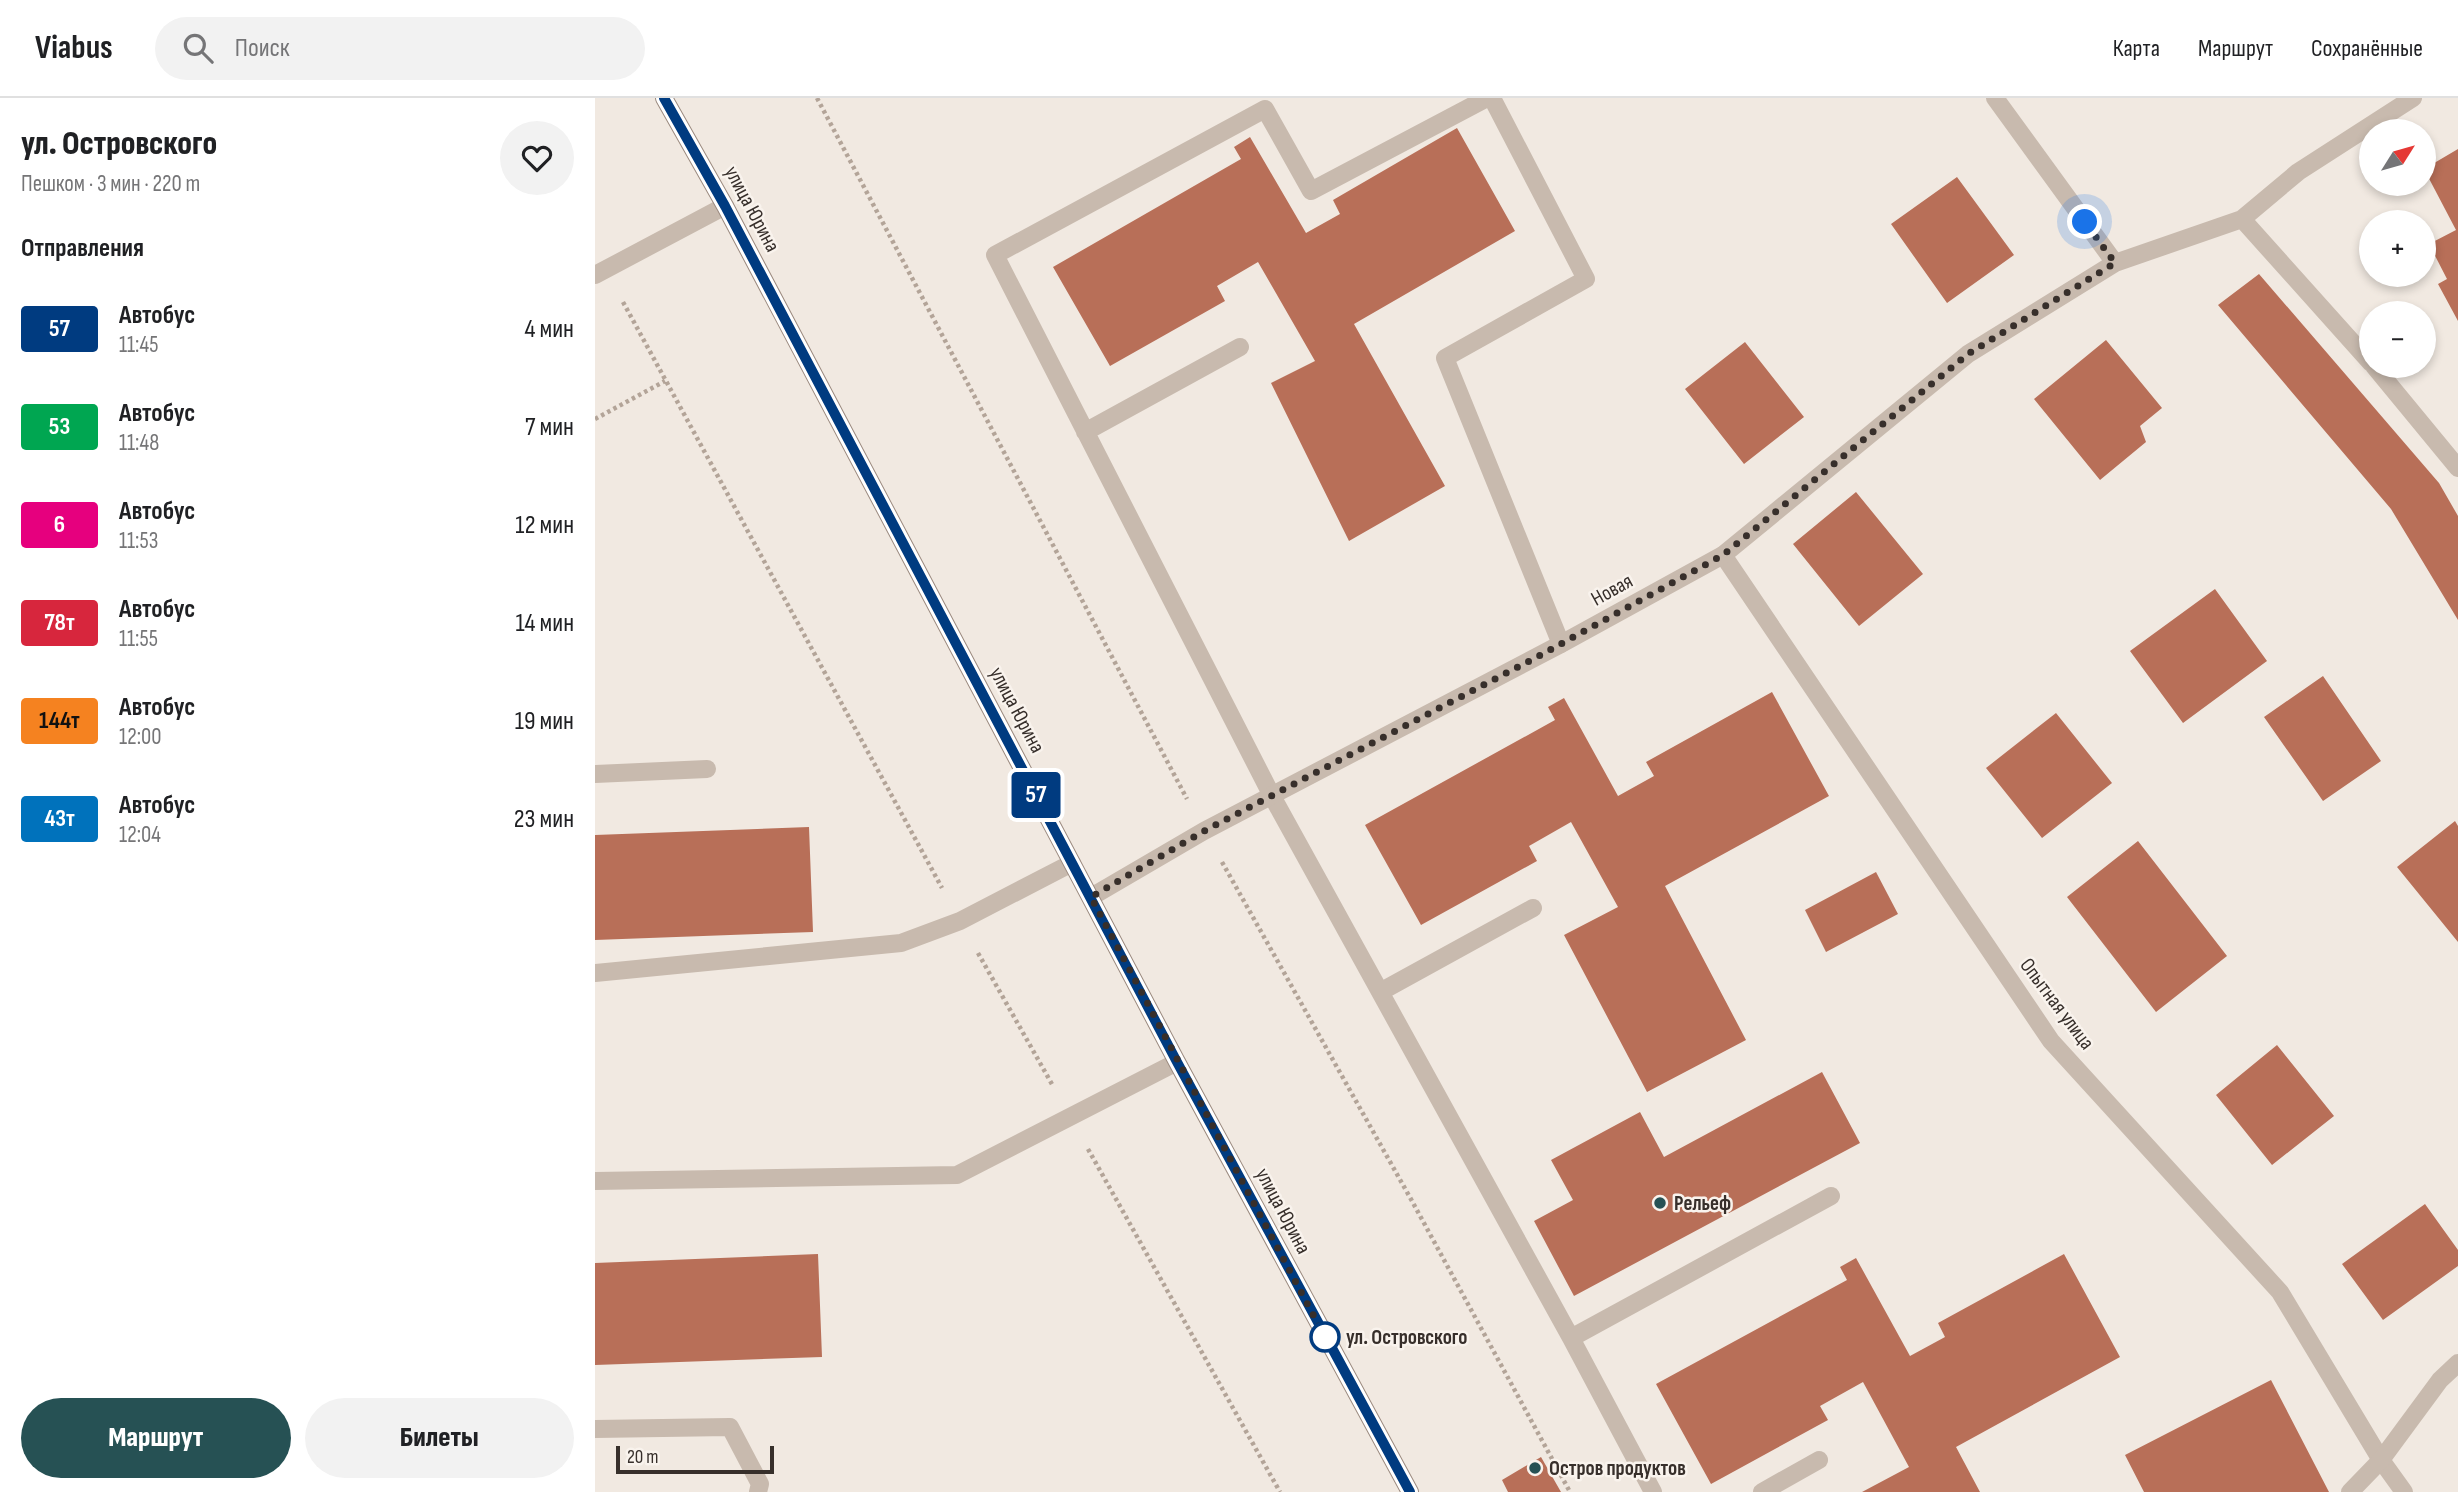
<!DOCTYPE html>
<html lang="ru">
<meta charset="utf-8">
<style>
body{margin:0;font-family:"Sofia Sans Condensed",sans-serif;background:#f2f2f2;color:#202124;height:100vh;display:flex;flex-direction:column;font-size:26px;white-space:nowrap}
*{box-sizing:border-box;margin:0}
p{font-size:23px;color:#757577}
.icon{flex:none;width:38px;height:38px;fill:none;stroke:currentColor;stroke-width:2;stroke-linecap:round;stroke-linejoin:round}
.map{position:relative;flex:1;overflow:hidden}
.side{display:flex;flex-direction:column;background:#fff;width:595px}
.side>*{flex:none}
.badge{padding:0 14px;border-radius:5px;font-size:24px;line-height:46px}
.needle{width:46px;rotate:53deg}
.buttons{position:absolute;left:1764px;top:21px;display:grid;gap:14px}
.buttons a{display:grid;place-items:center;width:77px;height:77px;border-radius:50%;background:#fff;box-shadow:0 4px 10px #0003;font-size:35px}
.scale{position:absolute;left:21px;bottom:18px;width:158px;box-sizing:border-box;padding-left:7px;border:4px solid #372f2b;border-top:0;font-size:19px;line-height:24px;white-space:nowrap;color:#372f2b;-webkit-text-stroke:5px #f9f3ed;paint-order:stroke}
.you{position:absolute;width:35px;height:35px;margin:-18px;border:5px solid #fff;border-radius:50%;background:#1a73e8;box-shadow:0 0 0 10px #1a73e833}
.map>.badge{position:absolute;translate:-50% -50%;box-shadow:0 0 0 4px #fff}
h2{padding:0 21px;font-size:26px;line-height:63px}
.round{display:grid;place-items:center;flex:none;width:74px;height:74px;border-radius:37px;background:#f2f2f2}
.headline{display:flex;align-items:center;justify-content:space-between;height:119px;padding:0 21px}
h1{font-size:33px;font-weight:800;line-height:52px}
.cta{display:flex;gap:14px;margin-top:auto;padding:14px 21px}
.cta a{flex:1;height:80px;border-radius:42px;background:#265154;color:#fff;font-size:28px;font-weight:800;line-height:80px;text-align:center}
.cta a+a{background:#f2f2f2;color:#202124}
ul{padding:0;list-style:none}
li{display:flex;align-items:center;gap:21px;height:98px;padding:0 21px}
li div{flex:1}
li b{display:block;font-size:26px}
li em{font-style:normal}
li .badge{min-width:77px;font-weight:700;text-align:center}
header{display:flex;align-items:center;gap:42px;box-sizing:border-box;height:98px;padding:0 35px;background:#fff;border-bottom:2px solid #e0e0e0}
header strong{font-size:33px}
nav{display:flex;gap:38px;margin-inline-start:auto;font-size:24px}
.search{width:490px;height:63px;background:#f2f2f2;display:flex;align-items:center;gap:18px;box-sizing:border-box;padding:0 24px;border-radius:38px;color:#757577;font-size:26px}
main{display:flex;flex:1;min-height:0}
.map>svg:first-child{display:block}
.building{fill:#b86f58}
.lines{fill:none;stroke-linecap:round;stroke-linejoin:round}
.path{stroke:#b3a498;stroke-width:4.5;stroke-dasharray:3.5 3.5;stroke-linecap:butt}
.service{stroke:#c8baae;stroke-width:18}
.minor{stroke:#c8baae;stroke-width:18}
.secondary{stroke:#9b8a7f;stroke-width:18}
.line-casing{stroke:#fff;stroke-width:16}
.line{stroke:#003b80;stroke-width:10}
.walk{stroke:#372f2b;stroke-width:7;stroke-dasharray:0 12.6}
.poi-dot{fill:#265154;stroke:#f9f3ed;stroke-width:2.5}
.stop-dot{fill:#fff;stroke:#003b80;stroke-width:3.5}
.labels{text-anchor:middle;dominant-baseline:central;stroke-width:5;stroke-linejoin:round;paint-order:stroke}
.street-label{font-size:21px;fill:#372f2b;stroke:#f9f3ed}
.poi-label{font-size:21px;font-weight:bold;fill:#372f2b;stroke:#f9f3ed;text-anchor:start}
.stop-label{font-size:21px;font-weight:bold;fill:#372f2b;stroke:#f9f3ed;text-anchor:start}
</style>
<header>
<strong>Viabus</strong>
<div class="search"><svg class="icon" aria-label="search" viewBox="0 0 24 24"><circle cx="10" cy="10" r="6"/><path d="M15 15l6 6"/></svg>Поиск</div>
<nav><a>Карта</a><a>Маршрут</a><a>Сохранённые</a></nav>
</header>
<main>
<section class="side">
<div class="headline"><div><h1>ул. Островского</h1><p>Пешком · 3 мин · 220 m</p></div><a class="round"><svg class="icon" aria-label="heart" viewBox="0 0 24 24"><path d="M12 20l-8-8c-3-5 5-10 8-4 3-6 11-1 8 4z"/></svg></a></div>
<h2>Отправления</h2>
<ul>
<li><span class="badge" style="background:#003b80;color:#fff">57</span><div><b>Автобус</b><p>11:45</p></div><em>4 мин</em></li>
<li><span class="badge" style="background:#00a651;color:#fff">53</span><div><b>Автобус</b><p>11:48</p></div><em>7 мин</em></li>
<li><span class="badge" style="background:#e6007e;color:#fff">6</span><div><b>Автобус</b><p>11:53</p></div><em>12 мин</em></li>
<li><span class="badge" style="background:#d7263d;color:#fff">78т</span><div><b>Автобус</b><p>11:55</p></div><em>14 мин</em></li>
<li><span class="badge" style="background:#f58220;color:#111">144т</span><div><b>Автобус</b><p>12:00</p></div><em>19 мин</em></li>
<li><span class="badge" style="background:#0072bc;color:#fff">43т</span><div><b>Автобус</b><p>12:04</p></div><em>23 мин</em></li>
</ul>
<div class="cta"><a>Маршрут</a><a>Билеты</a></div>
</section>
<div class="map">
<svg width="1863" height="1394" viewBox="0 0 1863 1394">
<rect width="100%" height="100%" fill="#f1e9e1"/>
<path class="building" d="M862,30L920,133L759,226L850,388L754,443L676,285L720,263L663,164L622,188L630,203L515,268L458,169L646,61L639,49L655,39L711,135L745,116L738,102Z
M1863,51V223L1843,186L1852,181L1834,146L1861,132L1829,71Z
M1362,79L1419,157L1352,205L1296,126Z
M1664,176L1844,385L1863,418V522L1796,411L1623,207Z
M1511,242L1567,310L1545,328L1551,344L1505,382L1439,301Z
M1150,244L1209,319L1149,366L1090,291Z
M1261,394L1328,476L1264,528L1198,446Z
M1620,491L1672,563L1588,625L1535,553Z
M1728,578L1786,663L1728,703L1669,619Z
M1177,594L1234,698L1070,788L1151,942L1052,994L969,837L1023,809L976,724L934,748L942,763L826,827L770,727L960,622L953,609L969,600L1023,698L1059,678L1051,664Z
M1461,615L1517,685L1447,740L1391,670Z
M1860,723L1863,728V844L1802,769Z
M214,729L218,834L0,842V737Z
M1543,743L1632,858L1561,914L1472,799Z
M1281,774L1303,816L1231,854L1210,812Z
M1682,947L1739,1018L1677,1067L1621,997Z
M1227,974L1265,1045L979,1198L939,1123L978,1102L956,1062L1045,1014L1069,1059Z
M1830,1106L1863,1152V1168L1788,1222L1747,1166Z
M223,1156L227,1259L0,1267V1165Z
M1469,1156L1525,1259L1361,1349L1385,1394H1267L1314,1369L1268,1284L1225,1308L1233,1322L1116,1386L1061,1286L1252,1182L1245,1169L1261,1160L1315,1258L1350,1239L1343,1225Z
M1676,1282L1734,1394H1549L1530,1357Z
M946,1359L966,1394H913L907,1382Z"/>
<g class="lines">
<path class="path" d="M222,0L592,701
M28,204L347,790
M0,321L70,283
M627,764L817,1103L975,1394
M383,855L458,988
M493,1051L685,1394"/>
<path class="service" d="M892,0L716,93L670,11L400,157L677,698L976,1240L1058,1394
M897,0L991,181L850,260L966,546
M490,334L645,249
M1128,457L1456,943L1685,1194L1786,1362L1809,1394
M0,676L112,671
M0,875L306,845L365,823L477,765
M785,894L938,810
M0,1083L362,1077L582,964
M976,1240L1236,1098
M0,1331L135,1329L165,1386L163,1394
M1167,1394L1224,1362"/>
<path class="minor" d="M1400,0L1520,165L1647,121L1776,265
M1647,121L1703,74L1818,0
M0,177L130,108
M1779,268L1863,370
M496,799L609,733L966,546L1128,457L1373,256L1520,165
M1755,1394L1786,1362L1845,1282L1863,1265"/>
<path class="secondary" d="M69,0L130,108L582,964L815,1394"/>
</g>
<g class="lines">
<defs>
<path id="line" d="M69,0L130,108L582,964L815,1394"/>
</defs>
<use href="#line" class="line-casing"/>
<use href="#line" class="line"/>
<path class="walk" d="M730,1239L496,799L609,733L942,559L1128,457L1373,256L1520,165L1490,124"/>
</g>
<g class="poi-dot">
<circle cx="1065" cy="1105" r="7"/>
<circle cx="940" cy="1370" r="7"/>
</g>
<circle class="stop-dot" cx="730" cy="1239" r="14"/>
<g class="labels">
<g class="street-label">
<text transform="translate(157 111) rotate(62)">улица Юрина</text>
<text transform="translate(1017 492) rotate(-29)">Новая</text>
<text transform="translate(422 612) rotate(62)">улица Юрина</text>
<text transform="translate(1462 906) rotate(53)">Опытная улица</text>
<text transform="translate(688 1113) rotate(62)">улица Юрина</text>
</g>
<g class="poi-label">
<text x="1079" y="1105">Рельеф</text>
<text x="954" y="1370">Остров продуктов</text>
</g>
<g class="stop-label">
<text x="751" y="1239">ул. Островского</text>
</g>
</g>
</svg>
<div class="buttons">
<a><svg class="needle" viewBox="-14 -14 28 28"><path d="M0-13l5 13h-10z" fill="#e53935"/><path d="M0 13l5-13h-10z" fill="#757577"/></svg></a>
<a>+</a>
<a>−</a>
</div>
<div class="scale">20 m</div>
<div class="you" style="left:1490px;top:124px"></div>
<b class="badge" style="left:441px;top:697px;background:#003b80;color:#fff">57</b>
</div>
</main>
